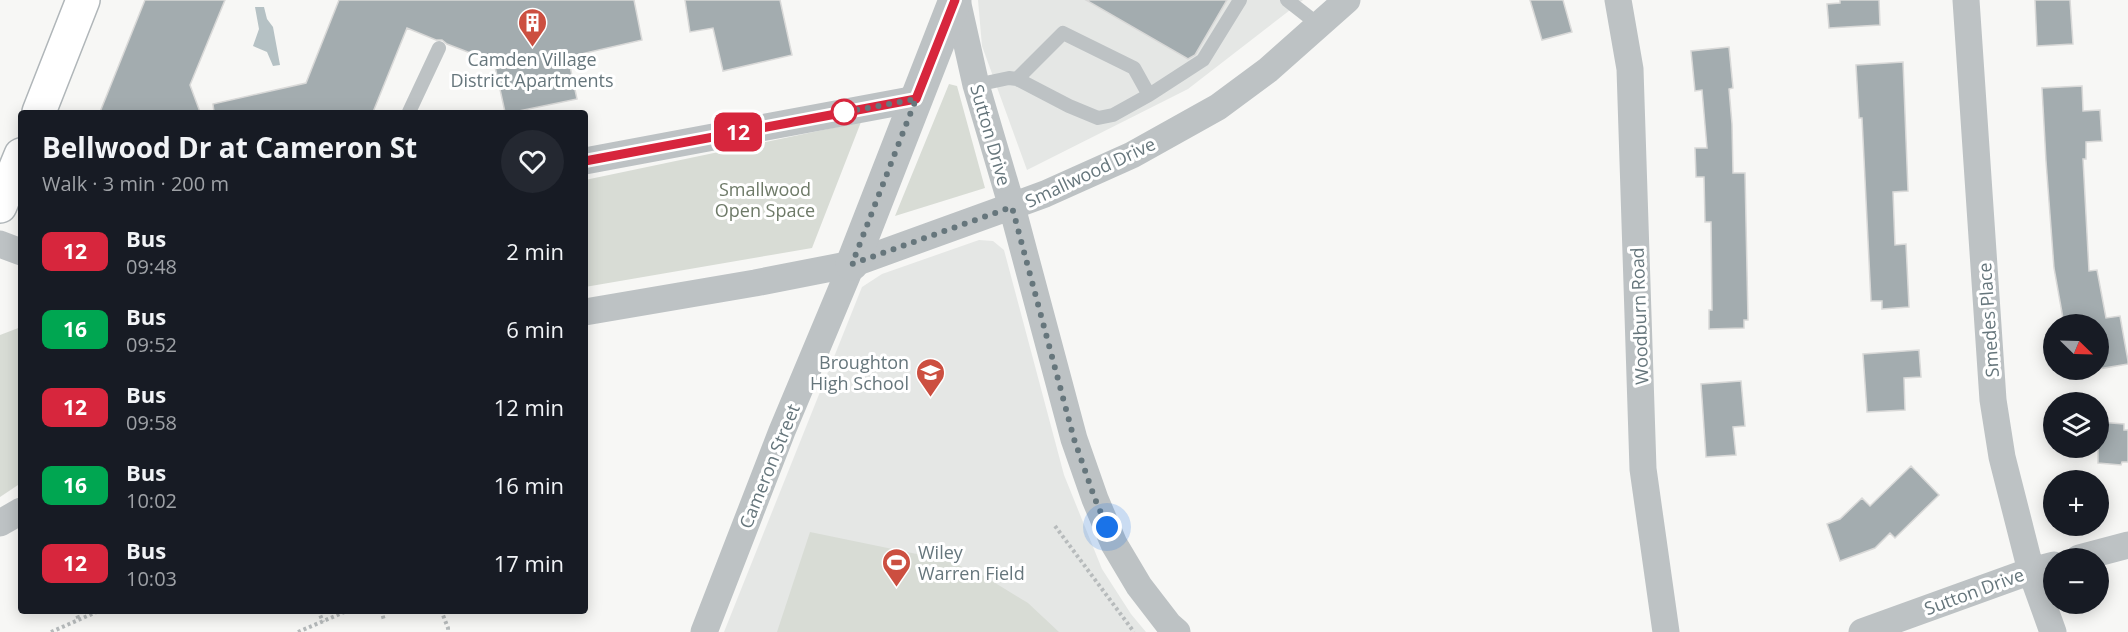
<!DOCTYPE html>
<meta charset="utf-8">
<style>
body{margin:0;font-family:"Open Sans",sans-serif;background:#242831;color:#f1f3f6;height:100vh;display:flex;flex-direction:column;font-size:22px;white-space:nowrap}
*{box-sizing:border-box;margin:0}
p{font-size:20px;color:#9ea1a6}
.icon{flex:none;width:33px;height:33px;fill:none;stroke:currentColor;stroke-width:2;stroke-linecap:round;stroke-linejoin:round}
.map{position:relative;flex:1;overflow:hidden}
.drawer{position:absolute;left:18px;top:110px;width:570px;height:504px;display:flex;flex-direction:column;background:#171b24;border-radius:6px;box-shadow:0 3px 15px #0003}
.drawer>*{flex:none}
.badge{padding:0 12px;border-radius:9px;font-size:21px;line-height:39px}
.needle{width:39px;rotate:113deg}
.buttons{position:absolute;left:2043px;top:314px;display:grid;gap:12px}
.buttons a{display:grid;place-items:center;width:66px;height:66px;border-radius:50%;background:#171b24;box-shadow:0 3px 15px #0003;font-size:30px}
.you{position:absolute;width:30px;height:30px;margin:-15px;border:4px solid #fff;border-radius:50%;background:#1a73e8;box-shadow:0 0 0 9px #1a73e833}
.map>.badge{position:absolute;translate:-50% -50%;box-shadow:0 0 0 3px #fff}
.round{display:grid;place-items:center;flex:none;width:63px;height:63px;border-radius:32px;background:#242831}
.head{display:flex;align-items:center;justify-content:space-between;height:102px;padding:0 24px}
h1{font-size:28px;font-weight:700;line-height:45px}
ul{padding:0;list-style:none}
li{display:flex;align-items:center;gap:18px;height:78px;padding:0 24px}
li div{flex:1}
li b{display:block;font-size:22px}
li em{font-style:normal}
li .badge{min-width:66px;font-weight:700;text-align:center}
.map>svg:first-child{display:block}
.built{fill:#e5e7e5}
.green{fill:#d8dcd5}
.water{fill:#b5c1c4}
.building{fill:#a3acaf;stroke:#d9d9d8;stroke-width:1.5}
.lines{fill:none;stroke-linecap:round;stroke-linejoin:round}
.secondary-casing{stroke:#b0b6b9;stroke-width:36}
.path{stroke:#b7bbbc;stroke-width:4;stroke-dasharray:3 3;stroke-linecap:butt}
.service{stroke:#bdc2c4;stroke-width:14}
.minor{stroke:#bdc2c4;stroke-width:27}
.tertiary{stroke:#bdc2c4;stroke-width:33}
.secondary{stroke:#fff;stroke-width:33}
.line-casing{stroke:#fff;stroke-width:14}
.line{stroke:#d7263d;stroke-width:9}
.walk{stroke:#66767c;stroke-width:6;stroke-dasharray:0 10.8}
.stop-dot{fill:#fff;stroke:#d7263d;stroke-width:3}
.labels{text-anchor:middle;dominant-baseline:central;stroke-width:6;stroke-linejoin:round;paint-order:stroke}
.poi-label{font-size:18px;fill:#66767c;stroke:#fff}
.street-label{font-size:18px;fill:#66767c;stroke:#fff}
.park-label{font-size:18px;fill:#6e7a68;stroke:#fff}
</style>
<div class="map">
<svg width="2128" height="632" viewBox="0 0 2128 632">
<rect width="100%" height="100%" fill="#f7f7f5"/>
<path class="built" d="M978,0H1303L1188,89L1027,170L982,46Z
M979,240L993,241L1004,250L1064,475L1102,569L1131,614L1146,632H724L862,287L882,274Z"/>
<path class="green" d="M949,84L957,86L985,188L895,216Z
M861,122L812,248L585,287V180Z
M21,327V483L0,497V335Z
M810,532L941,559L979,573L1028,603L1059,632H777Z"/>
<path class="water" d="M255,7H264L267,19L273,27L280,65L273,66L267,52L253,46L259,29Z"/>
<path class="building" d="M145,0H225L190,85L200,112H100Z
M339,0H634L642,40L568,57L577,99L514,112H505L494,62L447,44L442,40H436L407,28L373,112H214L213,104L306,83Z
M685,0H780L792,55L723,71L713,28L690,32Z
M1086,0H1227L1195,55L1188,59Z
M1530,0H1563L1572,32L1542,40Z
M1840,0H1879L1880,25L1829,28L1827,4L1840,3Z
M2035,0H2070L2073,44L2037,46Z
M1729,47L1733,88L1729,89L1732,124L1733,173H1745L1748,320H1744V328L1709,329V310H1712L1711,222H1705L1704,177H1696L1695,148H1707L1702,90L1695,91L1691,51Z
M1903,62L1908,191L1893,192L1895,245L1906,244L1909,307L1882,309V301H1871L1862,118H1859L1856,65Z
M2082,86L2083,111L2100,110L2102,141L2086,142V159H2083L2089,271L2097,270L2106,318L2120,316L2128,361V364L2098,369V324H2064L2054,268L2046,161L2042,88Z
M1919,350L1921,377L1904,378L1905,410L1867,412L1863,354Z
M1741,381L1745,426L1733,427L1736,455L1706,457L1701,384Z
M2098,422L2124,424V430H2128V462H2122L2121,465L2098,463Z
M1911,466L1939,495L1895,538L1890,533L1875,548L1840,561L1827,524L1840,519L1862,498L1870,506Z"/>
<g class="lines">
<defs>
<path id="secondary" d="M39,112L83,0
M0,206L21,155"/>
</defs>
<use href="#secondary" class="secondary-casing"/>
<path class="path" d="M1055,526L1134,632
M75,610L79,620
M318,610L323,622
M381,610L384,620
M441,610L448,628V632
M51,632L101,610
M298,632L349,610"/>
<path class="service" d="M1287,0L1319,25
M1063,33L1134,68L1149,95L1113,115L1098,118L1069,106L1017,79Z
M976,85L1009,78L1017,79
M1149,95L1203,60L1240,0
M409,112L439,48"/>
<path class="minor" d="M957,0L976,85L1012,207L1074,439L1095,499L1114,544L1139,586L1169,625L1177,632
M1618,0L1630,69L1643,469L1666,632
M1966,0L1993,400L2002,457L2031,571L2053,632
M585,161L916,99
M0,244L21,252
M585,312L755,283L852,264L1045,194L1132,155L1218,107L1268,70L1347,0
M0,523L21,511
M2079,558L2128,545
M704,632L782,431L852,264
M1862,632L2031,571L2054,565"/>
<path class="tertiary" d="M852,264L955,0"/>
<use href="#secondary" class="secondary"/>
</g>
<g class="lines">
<defs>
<path id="line" d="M585,161L916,99L955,0"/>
</defs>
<use href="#line" class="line-casing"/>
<use href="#line" class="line"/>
<path class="walk" d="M844,112L840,113L916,99L852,264L1012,207L1074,439L1095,499L1107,527"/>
</g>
<defs>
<symbol id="building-pin" viewBox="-11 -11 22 30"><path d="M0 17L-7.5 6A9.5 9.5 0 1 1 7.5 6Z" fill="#cc4f40" stroke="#fff"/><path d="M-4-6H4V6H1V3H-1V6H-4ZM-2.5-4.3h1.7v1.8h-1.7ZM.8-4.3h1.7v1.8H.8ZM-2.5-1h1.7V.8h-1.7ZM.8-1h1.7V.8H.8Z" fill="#fff"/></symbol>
<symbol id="school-pin" viewBox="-11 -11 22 30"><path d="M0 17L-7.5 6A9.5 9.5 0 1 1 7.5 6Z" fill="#cc4f40" stroke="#fff"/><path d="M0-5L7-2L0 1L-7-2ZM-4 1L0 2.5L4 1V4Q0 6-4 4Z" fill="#fff"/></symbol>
<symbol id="stadium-pin" viewBox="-11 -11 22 30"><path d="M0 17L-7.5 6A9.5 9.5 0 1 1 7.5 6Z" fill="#cc4f40" stroke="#fff"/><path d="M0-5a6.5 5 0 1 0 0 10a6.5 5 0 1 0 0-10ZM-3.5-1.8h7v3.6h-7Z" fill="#fff"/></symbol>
</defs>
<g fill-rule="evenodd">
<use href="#building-pin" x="516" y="6" width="33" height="45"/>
<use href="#school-pin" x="914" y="356" width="33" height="45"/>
<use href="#stadium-pin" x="880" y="546" width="33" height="45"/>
</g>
<circle class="stop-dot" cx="844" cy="112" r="12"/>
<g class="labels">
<g class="poi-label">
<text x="532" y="59">Camden Village<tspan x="532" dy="21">District Apartments</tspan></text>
<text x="909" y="362" text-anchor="end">Broughton<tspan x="909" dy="21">High School</tspan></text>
<text x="918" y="552" text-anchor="start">Wiley<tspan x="918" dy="21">Warren Field</tspan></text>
</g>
<g class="street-label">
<text transform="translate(991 135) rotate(74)">Sutton Drive</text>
<text transform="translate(1090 172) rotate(-25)">Smallwood Drive</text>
<text transform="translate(1639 316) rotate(-92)">Woodburn Road</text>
<text transform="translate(1988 320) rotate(-94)">Smedes Place</text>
<text transform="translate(769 466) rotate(-68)">Cameron Street</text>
<text transform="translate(1974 591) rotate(-20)">Sutton Drive</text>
</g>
<g class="park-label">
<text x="765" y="189">Smallwood<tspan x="765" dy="21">Open Space</tspan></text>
</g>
</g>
</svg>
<div class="buttons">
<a><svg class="needle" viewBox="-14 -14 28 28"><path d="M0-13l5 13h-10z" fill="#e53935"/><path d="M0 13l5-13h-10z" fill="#9ea1a6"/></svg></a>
<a><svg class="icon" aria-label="layers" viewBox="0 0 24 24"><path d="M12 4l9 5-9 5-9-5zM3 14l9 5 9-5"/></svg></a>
<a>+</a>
<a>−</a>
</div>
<div class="you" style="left:1107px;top:527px"></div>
<b class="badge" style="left:738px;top:132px;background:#d7263d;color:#fff">12</b>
<section class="drawer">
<div class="head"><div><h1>Bellwood Dr at Cameron St</h1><p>Walk · 3 min · 200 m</p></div><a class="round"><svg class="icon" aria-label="heart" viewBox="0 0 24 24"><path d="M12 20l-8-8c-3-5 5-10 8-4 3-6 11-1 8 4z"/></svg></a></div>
<ul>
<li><span class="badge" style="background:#d7263d;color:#fff">12</span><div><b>Bus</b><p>09:48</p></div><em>2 min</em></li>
<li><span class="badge" style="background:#00a651;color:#fff">16</span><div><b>Bus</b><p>09:52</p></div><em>6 min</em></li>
<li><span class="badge" style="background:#d7263d;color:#fff">12</span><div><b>Bus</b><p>09:58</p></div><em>12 min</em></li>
<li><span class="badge" style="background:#00a651;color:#fff">16</span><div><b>Bus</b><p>10:02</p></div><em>16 min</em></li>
<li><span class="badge" style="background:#d7263d;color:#fff">12</span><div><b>Bus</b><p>10:03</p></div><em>17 min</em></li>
</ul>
</section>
</div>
